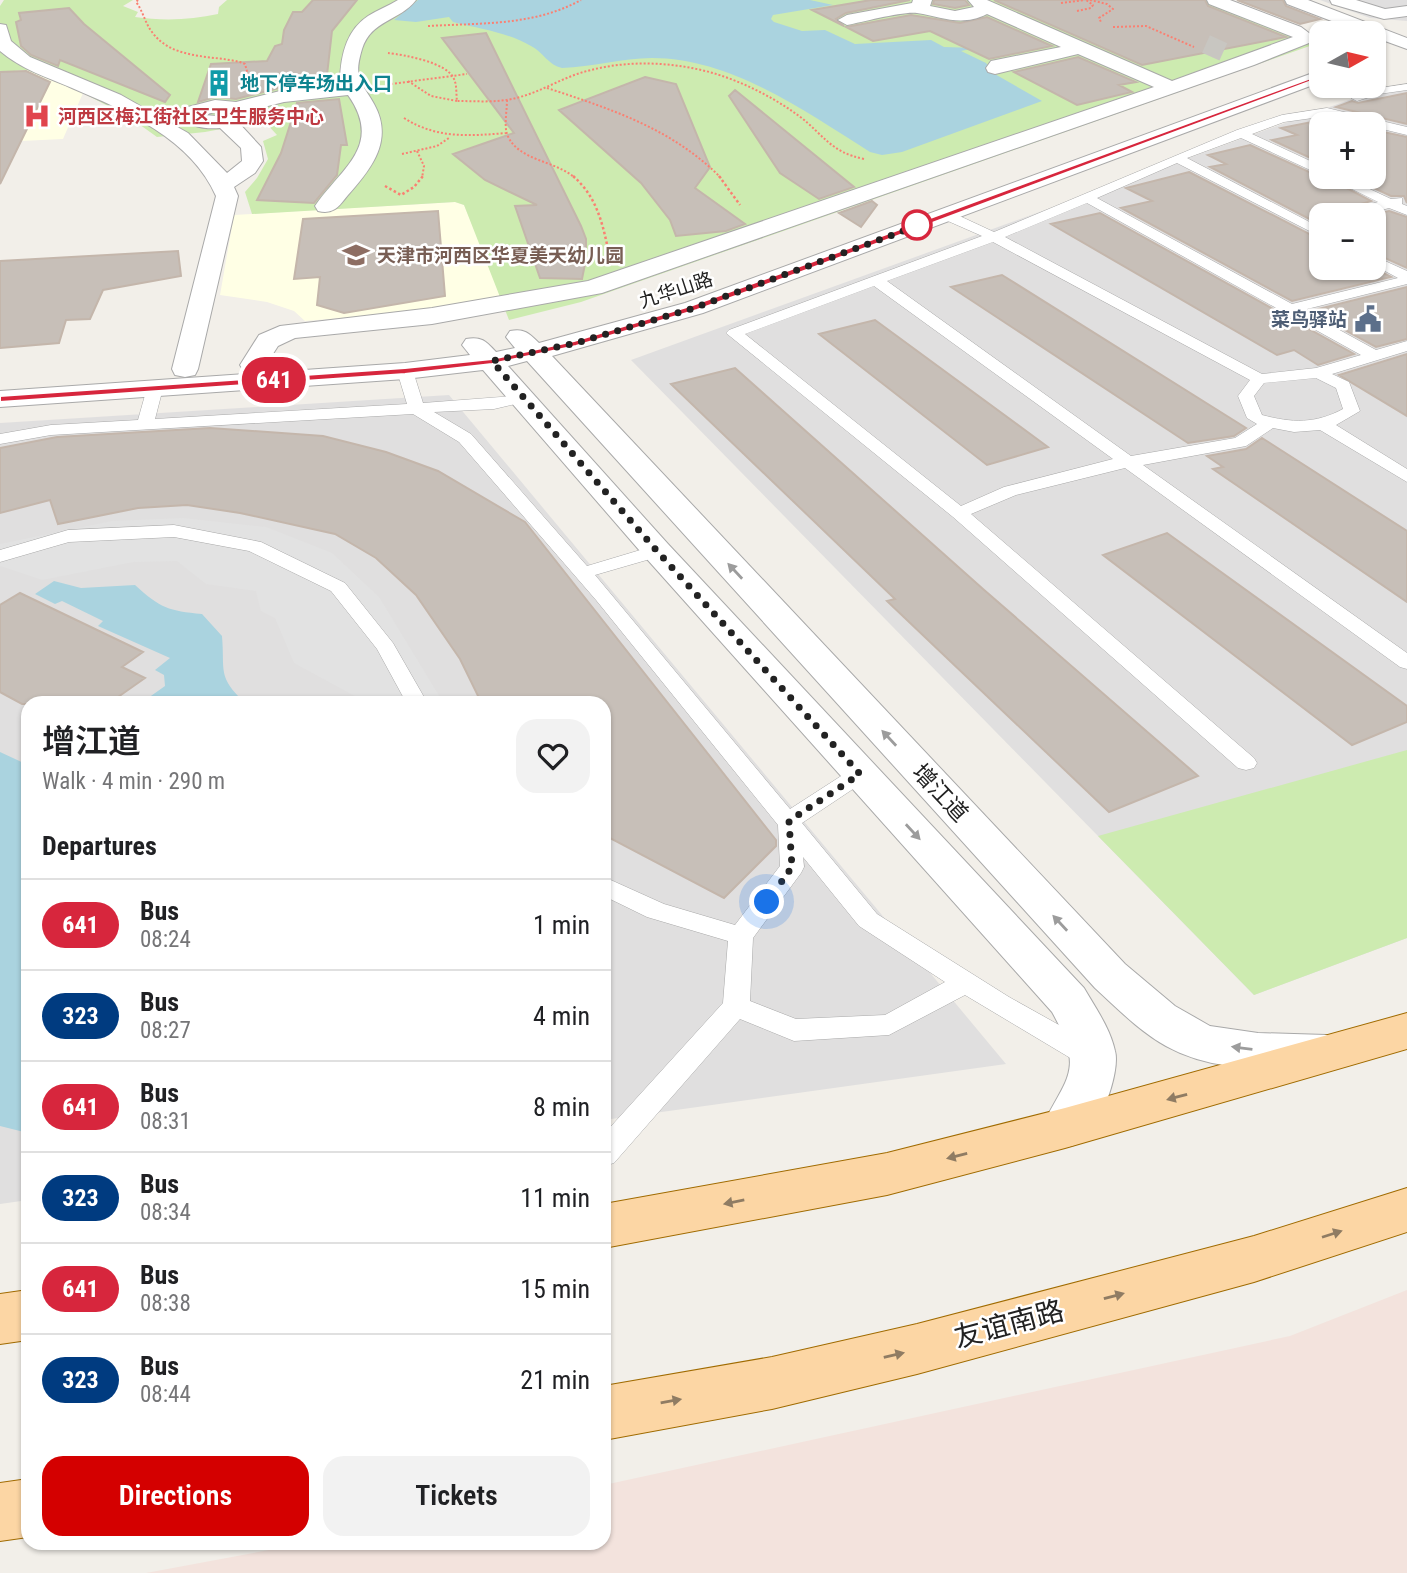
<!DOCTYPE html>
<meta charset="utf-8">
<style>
body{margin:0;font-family:"Roboto Condensed","Noto Sans SC",sans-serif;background:#f2f2f2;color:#202124;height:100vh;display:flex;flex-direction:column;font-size:26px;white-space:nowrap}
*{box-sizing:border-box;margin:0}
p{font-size:23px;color:#757577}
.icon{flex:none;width:38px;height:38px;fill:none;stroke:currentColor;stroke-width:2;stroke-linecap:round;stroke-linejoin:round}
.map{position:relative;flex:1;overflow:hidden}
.details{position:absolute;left:21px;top:696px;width:590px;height:854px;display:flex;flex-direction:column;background:#fff;border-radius:21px;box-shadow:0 2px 5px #0004}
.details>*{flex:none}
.badge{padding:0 14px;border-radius:23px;font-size:24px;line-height:46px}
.needle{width:46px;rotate:82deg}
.buttons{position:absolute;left:1309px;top:21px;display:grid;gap:14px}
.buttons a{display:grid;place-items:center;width:77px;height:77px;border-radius:14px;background:#fff;box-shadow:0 2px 5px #0004;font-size:35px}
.you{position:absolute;width:35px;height:35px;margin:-18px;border:5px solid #fff;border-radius:50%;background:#1a73e8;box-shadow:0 0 0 10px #1a73e833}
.map>.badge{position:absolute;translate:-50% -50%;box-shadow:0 0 0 4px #fff}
h2{padding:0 21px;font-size:26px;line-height:63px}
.round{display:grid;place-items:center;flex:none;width:74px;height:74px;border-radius:21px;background:#f2f2f2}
.head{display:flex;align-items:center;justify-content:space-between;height:119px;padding:0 21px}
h1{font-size:33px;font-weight:600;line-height:52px}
.primary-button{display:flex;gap:14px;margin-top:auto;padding:14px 21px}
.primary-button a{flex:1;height:80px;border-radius:21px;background:#d40000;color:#fff;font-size:28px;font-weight:600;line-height:80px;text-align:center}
.primary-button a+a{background:#f2f2f2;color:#202124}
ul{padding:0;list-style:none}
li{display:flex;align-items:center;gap:21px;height:91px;padding:0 21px;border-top:2px solid #e0e0e0}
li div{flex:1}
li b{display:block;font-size:26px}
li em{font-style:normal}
li .badge{min-width:77px;font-weight:700;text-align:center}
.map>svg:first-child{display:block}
.residential{fill:#e0dfdf;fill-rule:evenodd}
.education{fill:#ffffe5}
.military{fill:#f3e3dd}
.grass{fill:#cdebb0}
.parking{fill:#e2e2e2}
.water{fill:#aad3df}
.building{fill:#c7bfb8;stroke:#c4b6ab;stroke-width:2}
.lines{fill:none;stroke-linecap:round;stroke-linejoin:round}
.minor-tunnel{stroke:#c8c6c1;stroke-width:19;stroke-dasharray:19 10;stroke-linecap:butt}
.service-casing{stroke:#a9a9a9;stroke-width:1}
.minor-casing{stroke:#a9a9a9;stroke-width:2}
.tertiary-casing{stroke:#a9a9a9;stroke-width:2}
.primary-casing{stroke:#a06b00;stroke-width:2}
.path-far1{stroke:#fa8072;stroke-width:2;stroke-dasharray:2 2;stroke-linecap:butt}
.path{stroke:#fa8072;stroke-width:2.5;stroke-dasharray:2.5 2.5;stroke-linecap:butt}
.service{fill:#fff;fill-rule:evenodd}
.minor{fill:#fff;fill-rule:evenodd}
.tertiary{fill:#fff;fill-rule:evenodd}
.primary{fill:#fcd6a4;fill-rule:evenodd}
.oneway{fill:#9c9c9c}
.oneway2{fill:#8f7c63}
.line{fill:#d7263d;stroke:#fff;stroke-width:2}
.walk{stroke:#222;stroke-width:7;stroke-dasharray:0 12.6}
.stop-dot{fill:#fff;stroke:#d7263d;stroke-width:3.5}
.labels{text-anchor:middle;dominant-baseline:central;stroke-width:5;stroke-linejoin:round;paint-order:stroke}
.far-culture-label{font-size:19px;font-weight:bold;fill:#0d838f;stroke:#fff;text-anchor:start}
.far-health-label{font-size:19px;font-weight:bold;fill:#be3a42;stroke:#fff;text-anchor:start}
.far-education-label{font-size:19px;font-weight:bold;fill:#785e54;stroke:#fff;text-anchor:start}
.far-street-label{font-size:19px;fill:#222;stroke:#fff}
.far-service-label{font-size:19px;font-weight:bold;fill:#4e5e75;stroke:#fff;text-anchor:end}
.street-label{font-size:23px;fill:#222;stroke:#fff}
.near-street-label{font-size:28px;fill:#222;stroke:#fff}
</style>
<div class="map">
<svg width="1407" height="1573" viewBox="0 0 1407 1573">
<rect width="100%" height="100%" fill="#f2efe9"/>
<path class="residential" d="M1320,0H1407V21L1370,18Z
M1407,86V938L1254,995L631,360L1382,88ZM1321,124H1374V177H1321ZM1321,215H1374V268H1321Z
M449,395L1006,1064L604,1120V704H28V1200L0,1204V423Z"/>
<path class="education" d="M27,70L83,93L63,139L0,142V72Z
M455,202L464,205L503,299L448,309L305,321L294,311L267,302L220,295L234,215Z"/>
<path class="military" d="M1407,1290V1573H146L301,1544H604V1485L1290,1336Z"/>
<path class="grass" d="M4,0H133L123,6L138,12L135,17C163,21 191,20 218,14L219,7L227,0H1219L1321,40V42L581,302L509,320L464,205L455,202L252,214L245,192L257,178L268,159L263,141L277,135L264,121L205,132L157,137L129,117L83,93L27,70L0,72V6Z
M1407,750V938L1254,995L1098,836Z"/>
<path class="parking" d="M183,518L266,527L332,553L379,597L441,699L429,703L377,704L353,695L294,663L275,618L261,611L256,591L206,584L177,561L133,562L42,580L0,566V544L112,521Z"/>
<path class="water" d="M418,0H810L833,5L773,15L771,19L774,22L802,31L825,30L855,44L931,40L944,47L975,48L961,51L986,63L993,73L1042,101L902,152L882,155L870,152C805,111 731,58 652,58C622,58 592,67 562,68C548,65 543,52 531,46C507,32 480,29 453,22L449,17L416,22L394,20Z
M54,581L81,588L135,585C160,608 169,611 202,614L222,636C225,672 217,676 245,703H141L165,686L164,675L155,670L170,658L98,626L103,621L62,601L55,604L35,594Z
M0,752L28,765V1133L0,1126Z"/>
<path class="building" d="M313,0H357L332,31L327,75L330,82L283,87L236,99L215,97L198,102L211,64L267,61L275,46L282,44L284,30L293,12H302Z
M871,0H910L846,13L836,19L844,26L812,10Z
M934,0H965L969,5L955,8L933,4Z
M994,0H1205L1208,6L1286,37L1142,65Z
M1237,0H1283L1286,6L1320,19L1300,24Z
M69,8L84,24L170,95L165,102L60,60L58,66L31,55L21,46L16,22L21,20L19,13Z
M911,15L960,23L987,17L1052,46L989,59L930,31L873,41L846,27Z
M486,33L581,226L586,239V259L582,279L540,278L515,206L537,205L485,180L453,154L514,133L442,38Z
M1078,57L1136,82L1119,85L1132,92L1077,105L1014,72Z
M26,71L50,82L0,184V72Z
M645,77L676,84L710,167L695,188L745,224L726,231L676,236L670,220L641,183L559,110Z
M735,90L854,187L819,199L780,173L729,96Z
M1407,93V124L1336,107L1352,101L1358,103Z
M339,99L347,145H341L337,175L314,203L257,200L281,153L297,103Z
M1327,119L1360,124H1321V163L1272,140L1297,135L1281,128Z
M1374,130L1407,137V203L1404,196H1391L1350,177H1374Z
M1250,145L1320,177H1326L1371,201L1344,209L1340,215H1321V225L1210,167L1226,164L1208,155Z
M1189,172L1321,240V268H1374L1391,277L1292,301L1121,208L1152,201L1126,188Z
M872,201L877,205L861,227L839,213Z
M438,211L445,296L344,313L317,305L320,277L294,279L303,219Z
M1389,211L1407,217V268L1374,253L1372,215Z
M1100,213L1354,354L1318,365L1294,350L1277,355L1051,224Z
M178,251L181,276L103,290L90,319L66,320L59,343L0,348V261Z
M1002,275L1246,428L1234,436L1188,443L951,287Z
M1407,287V339L1376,347L1310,311Z
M875,320L1048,447L987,465L819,334Z
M1407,354V416L1339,375Z
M735,368L983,589L1198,776L1109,812L887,601L895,599L671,384Z
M210,428L323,436L386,452L438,471L525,522L776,840V846L724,898L604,835V704H482L460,659L416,595L376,558L335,534L240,513L187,505L138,508L58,524L50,500L0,513V448L57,437Z
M1262,438L1407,531V602L1213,469L1223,467L1207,456L1246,449Z
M1167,533L1407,706V722L1352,745L1103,555Z
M20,593L143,652L122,667L145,678L108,704H22L0,692V605Z"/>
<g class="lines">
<path class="minor-tunnel" d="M1206,44L1226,53"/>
<defs>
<path id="service" d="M1407,84V90L1379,94L1357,101L1351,98L1373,89Z
M1327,108L1407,127V135L1374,127V124L1327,116L1284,122L1252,134L1321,166V175L1241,138L1187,158L1321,228V237L1177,163L1097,198L1292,304L1398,278L1374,265V256L1407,271V284L1303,310L1376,350L1407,341V351L1332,374L1349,382L1360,411L1336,425L1407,469V482L1320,430L1294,432L1273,428L1246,446L1143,465L1407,653V669L1400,667L1125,468L1016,495L971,514L1254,758L1257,763L1254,768L1246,770L1238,768L953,517L726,333L729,330L982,236L941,218V212H951L994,232L1237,130L1282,115ZM1087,203L1361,355L1316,368L1262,374L1005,237ZM993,242L1250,380L1238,396L1247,418L1257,424L1235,438L1131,456L887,281ZM874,286L1113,459L1004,487L961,506L745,334ZM1316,378L1336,388L1343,409C1315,424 1292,423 1262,415L1254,396L1264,383Z
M1328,177H1344L1391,199L1402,198V204L1407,206V215L1389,208L1363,215H1343L1345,212L1378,202Z
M405,366L413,371L423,403L528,395L530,398L528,401L494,409L434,412L471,434L587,566L657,545L664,547L666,551L664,555L595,575L790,809L852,769L860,767L868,769L871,774L868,779L802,823L877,914L1009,997L1102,1049L1106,1057L1102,1065L1092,1068L1082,1065L965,995L889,1035L794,1041L740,1019L614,1163L604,1166V1134L723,1003L728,941L647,917L604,896V877L664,904L735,925L780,866L778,825L596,600L459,442L413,414L51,435L0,444V434L51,425L138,420L147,388L155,383L163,388L155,419L407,404L397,371ZM803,857L859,926L945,982L885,1015L796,1019L750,1001L753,938L801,873L804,867Z
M174,525L261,542L345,583L393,643L428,704H407L377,649L331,591L249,551L174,537L69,542L0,562V550L68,530Z"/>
<path id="minor" d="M398,0H416C400,21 371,20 362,49C353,79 361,81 374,104C394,140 372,168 348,195C339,206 334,215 318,211L315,206C341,168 384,146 348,95L284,102L248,111L238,122L261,147L263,161L255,173L234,187L238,196L198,369L195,375L185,377L175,375L172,369L216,196C191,139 126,111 72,88C46,77 21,69 0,51V24L6,25L11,41L30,57L121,95L188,133L227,173L242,161L241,148L220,128C207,129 191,128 182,117L188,107L215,100L236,102L284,90L340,84C340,59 345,31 368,16C378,10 388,6 398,0ZM215,112L226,113L217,116L203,115Z
M913,0H932L930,6L955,11L974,7L968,0H987L1172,81L1293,37L1209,4L1207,0H1230L1301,27L1313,36L1309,43L1254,65L602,293L432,324L295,338L278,346L262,371L253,373L244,371L240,365L259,335L280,326L432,308L588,281L1154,87L1078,54L995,74L988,72L986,68L991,61L1061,47L987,14C961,27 943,17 917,13C903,11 863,22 847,25L838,20L847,15L912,3Z
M1330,0H1356L1385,9L1407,6V16L1384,19L1332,4Z"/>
<path id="tertiary" d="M1285,0H1308L1407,38V49L1374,37V33H1363L1287,4Z
M1321,70V82L703,313L552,356L1125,964L1175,1006L1210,1026L1258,1033L1326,1035L1342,1040L1349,1053L1342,1066L1326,1071C1272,1069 1215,1073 1166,1046C1139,1031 1117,1008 1095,988L527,361L508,366L668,544L1084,988C1095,1007 1110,1028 1115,1051C1121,1072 1098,1134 1079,1143C1067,1149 1060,1146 1048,1142L1041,1128C1067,1076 1085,1071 1052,1012L646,558L483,370L405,379L0,407V391L405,363L470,355L462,345L466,339C481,336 486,341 496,352L515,348L506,337L510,331C524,328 529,333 539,343L685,303Z"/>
<path id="primary" d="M1407,1013V1049L1065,1148L887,1195L604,1248V1204L887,1153L1065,1108Z
M1407,1188V1232L1254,1282L917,1374L772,1409L604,1440V1386L772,1357L917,1324L1254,1236Z
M28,1290V1340L0,1344V1294Z
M28,1479V1537L0,1541V1483Z"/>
</defs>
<use href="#service" class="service-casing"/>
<use href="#minor" class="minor-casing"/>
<use href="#tertiary" class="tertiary-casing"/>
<use href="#primary" class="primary-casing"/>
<path class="path-far1" d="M138,0L136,2C143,11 145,23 152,32C172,60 212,55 240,62L245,64L248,75
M1090,0L1107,4L1113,9L1099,18L1101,22
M1061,3L1084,0
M1077,11L1091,8L1093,5L1086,0
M428,26C480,23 534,26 581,0
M1113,27L1146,26L1194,47
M388,53C404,55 447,62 454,79C457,85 456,94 457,101C476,101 497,103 516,98C542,92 564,76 591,70C630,60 674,62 713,73C743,82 773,97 799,116C824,135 830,152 864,159
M408,81L431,96L457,101
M391,84L467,74
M547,88C611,109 673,129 721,178
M507,100C507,110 504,125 507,134C517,161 555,160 575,178
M404,118C437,139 469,136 507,133
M417,151L424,166L422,178
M402,154L437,146L449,138"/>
<path class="path" d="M573,176C596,196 602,221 608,249
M719,176L740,205
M385,186L401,195L414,187L423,176"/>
<use href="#service" class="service"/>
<use href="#minor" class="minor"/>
<use href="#tertiary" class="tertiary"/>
<use href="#primary" class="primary"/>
</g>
<defs><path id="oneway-solid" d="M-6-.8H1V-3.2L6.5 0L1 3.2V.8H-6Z" transform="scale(1.75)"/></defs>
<g class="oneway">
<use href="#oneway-solid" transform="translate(735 571) rotate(-133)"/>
<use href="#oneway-solid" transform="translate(889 738) rotate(-133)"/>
<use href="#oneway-solid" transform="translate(913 832) rotate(47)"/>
<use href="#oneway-solid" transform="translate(1060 923) rotate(-133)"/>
<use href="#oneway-solid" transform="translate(1242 1048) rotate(-173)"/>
</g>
<g class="oneway2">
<use href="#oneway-solid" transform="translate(1177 1097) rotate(165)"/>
<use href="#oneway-solid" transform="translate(957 1156) rotate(166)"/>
<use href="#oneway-solid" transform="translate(734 1202) rotate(169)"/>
<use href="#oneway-solid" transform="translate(1332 1234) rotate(-18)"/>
<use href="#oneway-solid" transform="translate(1114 1296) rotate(-15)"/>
<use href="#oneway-solid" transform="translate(894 1355) rotate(-13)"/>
<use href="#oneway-solid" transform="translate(671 1401) rotate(-10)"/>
</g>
<path class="line" d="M1319,75L1325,76L788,277L697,310L576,346L492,364L405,374L0,402V396L405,368L492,359L574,341L690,306L781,273Z"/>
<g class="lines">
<path class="walk" d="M767,902L792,867L789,821L860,774L657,551L492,361L576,343L694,308L925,223L917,225"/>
</g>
<defs>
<symbol id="building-bare" viewBox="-9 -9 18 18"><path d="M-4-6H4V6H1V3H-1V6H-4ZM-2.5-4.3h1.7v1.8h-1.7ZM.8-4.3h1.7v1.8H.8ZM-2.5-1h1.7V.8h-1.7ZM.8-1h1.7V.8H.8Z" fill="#0f9aa8" stroke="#fff" stroke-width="2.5" paint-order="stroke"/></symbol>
<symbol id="hospital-bare" viewBox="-9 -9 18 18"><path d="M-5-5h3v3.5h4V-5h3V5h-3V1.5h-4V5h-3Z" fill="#e0444e" stroke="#fff" stroke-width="2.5" paint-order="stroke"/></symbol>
<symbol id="school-bare" viewBox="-9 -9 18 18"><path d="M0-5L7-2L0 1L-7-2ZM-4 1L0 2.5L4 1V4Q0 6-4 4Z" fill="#8d6e63" stroke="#fff" stroke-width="2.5" paint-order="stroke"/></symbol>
<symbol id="civic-bare" viewBox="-9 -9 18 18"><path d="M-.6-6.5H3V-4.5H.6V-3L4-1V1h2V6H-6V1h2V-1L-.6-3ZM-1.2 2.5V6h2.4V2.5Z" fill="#5c6f8a" stroke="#fff" stroke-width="2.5" paint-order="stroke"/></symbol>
</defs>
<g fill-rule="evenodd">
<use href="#building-bare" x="200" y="64" width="38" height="38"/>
<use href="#hospital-bare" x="18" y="97" width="38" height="38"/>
<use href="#school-bare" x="337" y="236" width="38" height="38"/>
<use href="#civic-bare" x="1349" y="300" width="38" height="38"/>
</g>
<circle class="stop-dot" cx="917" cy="225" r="14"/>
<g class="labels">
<g class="far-culture-label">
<text x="240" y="83">地下停车场出入口</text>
</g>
<g class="far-health-label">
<text x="58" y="116">河西区梅江街社区卫生服务中心</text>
</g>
<g class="far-education-label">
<text x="377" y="255">天津市河西区华夏美天幼儿园</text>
</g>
<g class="far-street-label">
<text transform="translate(676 290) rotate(-18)">九华山路</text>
</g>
<g class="far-service-label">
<text x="1347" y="319">菜鸟驿站</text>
</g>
<g class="street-label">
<text transform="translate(940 793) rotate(47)">增江道</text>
</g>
<g class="near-street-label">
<text transform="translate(1009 1324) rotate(-15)">友谊南路</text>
</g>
</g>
</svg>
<div class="buttons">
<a><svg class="needle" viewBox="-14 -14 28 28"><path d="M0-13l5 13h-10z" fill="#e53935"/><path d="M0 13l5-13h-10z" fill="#757577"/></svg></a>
<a>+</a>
<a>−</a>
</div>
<div class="you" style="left:767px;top:902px"></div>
<b class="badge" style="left:274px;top:380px;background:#d7263d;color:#fff">641</b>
<section class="details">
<div class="head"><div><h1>增江道</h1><p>Walk · 4 min · 290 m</p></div><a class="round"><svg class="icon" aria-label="heart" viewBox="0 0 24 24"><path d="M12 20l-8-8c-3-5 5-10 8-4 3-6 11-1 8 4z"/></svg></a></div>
<h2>Departures</h2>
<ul>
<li><span class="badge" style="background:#d7263d;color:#fff">641</span><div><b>Bus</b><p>08:24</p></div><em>1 min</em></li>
<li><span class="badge" style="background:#003b80;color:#fff">323</span><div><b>Bus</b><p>08:27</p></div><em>4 min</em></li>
<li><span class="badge" style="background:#d7263d;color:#fff">641</span><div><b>Bus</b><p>08:31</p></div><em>8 min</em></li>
<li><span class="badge" style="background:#003b80;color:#fff">323</span><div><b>Bus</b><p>08:34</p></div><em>11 min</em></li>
<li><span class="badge" style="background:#d7263d;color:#fff">641</span><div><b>Bus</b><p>08:38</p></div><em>15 min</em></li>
<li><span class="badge" style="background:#003b80;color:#fff">323</span><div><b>Bus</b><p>08:44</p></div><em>21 min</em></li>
</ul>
<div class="primary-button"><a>Directions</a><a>Tickets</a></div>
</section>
</div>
